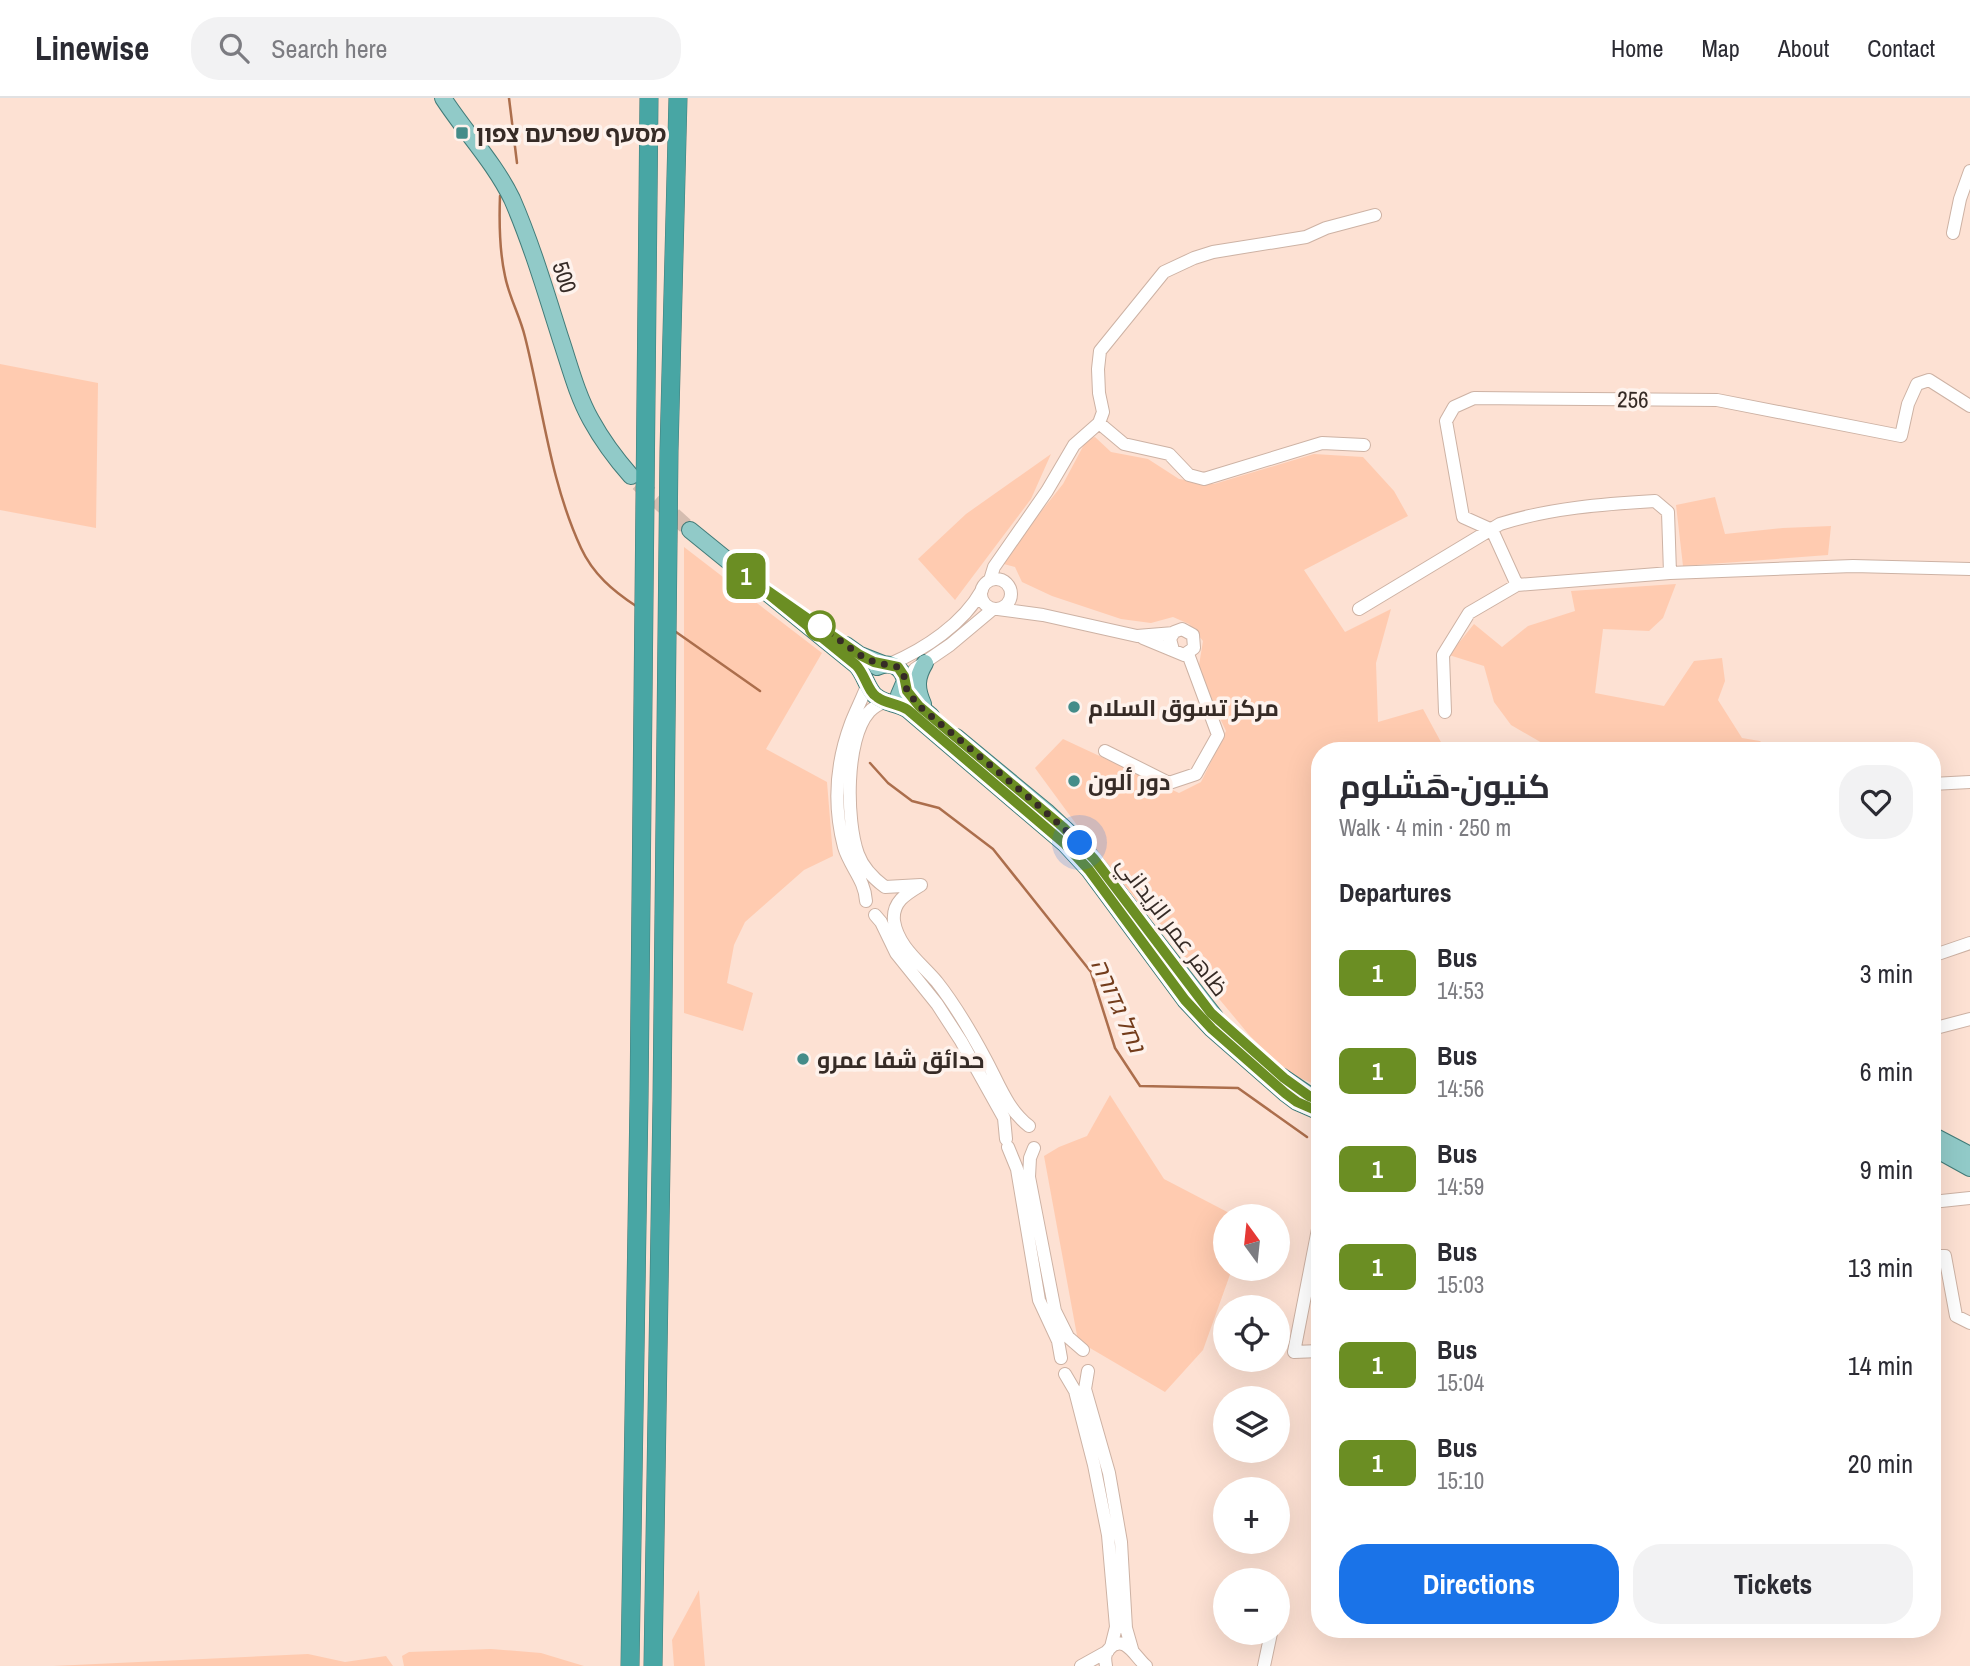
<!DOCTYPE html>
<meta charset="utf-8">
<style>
body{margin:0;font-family:"Archivo Narrow",Cairo,"Noto Sans Hebrew",sans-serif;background:#f2f2f3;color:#2b2b33;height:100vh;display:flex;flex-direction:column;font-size:26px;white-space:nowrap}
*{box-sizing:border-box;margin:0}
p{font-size:23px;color:#7c7c81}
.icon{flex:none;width:38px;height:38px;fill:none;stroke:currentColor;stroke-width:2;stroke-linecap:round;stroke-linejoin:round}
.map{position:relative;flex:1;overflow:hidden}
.details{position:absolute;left:1311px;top:644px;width:630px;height:896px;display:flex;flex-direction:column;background:#fff;border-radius:28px;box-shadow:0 7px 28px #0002}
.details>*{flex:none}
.badge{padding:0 14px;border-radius:10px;font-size:24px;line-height:46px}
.needle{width:46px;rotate:345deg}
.fabs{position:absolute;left:1213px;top:1106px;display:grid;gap:14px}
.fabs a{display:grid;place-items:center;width:77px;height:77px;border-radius:50%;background:#fff;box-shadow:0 7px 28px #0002;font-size:35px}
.you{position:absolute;width:35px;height:35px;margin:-18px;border:5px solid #fff;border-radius:50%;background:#1a73e8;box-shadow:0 0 0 10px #1a73e833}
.map>.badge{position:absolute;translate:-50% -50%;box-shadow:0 0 0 4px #fff}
h2{padding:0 28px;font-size:26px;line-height:63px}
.round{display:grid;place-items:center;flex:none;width:74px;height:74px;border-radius:28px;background:#f2f2f3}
.head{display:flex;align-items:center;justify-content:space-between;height:119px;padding:0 28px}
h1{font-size:33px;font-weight:700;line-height:52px}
.button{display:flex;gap:14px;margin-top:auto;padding:14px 28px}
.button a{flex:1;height:80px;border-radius:28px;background:#1a73e8;color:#fff;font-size:28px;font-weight:700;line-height:80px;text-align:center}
.button a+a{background:#f2f2f3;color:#2b2b33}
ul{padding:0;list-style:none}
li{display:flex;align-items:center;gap:21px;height:98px;padding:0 28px}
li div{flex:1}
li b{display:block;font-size:26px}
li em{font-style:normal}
li .badge{min-width:77px;font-weight:700;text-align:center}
header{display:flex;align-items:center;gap:42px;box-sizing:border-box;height:98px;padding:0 35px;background:#fff;border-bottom:2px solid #e1e1e2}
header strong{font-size:33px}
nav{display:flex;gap:38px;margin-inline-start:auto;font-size:24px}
.search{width:490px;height:63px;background:#f2f2f3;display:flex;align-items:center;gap:18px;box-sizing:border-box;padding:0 24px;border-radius:28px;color:#7c7c81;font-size:26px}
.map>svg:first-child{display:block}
.green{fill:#ffcbb0}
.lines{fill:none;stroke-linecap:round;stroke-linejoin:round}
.stream{stroke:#ac6e4c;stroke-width:2.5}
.major-tunnel{stroke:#d5bdb0;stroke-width:16;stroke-dasharray:16 8;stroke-linecap:butt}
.minor-casing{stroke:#cdb2a4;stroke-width:14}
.major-casing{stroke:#427b78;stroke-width:18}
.highway-casing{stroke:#427b78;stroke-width:19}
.minor{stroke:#fff;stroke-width:12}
.major{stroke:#91cac8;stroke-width:16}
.highway{stroke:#48a6a4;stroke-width:18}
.line-casing{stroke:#fff;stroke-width:16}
.line{stroke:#6b8e23;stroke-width:10}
.walk{stroke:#362b26;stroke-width:7;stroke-dasharray:0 12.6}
.poi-dot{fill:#448c89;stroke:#fef2ec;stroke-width:2.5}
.stop-dot{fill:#fff;stroke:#6b8e23;stroke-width:3.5}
.labels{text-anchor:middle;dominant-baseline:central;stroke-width:7;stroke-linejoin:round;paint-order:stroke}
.poi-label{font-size:23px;font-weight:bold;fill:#362b26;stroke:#fef2ec;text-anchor:start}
.street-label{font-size:23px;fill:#362b26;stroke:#fef2ec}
.water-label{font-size:24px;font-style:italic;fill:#733c1b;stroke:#fef2ec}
</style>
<header>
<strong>Linewise</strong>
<div class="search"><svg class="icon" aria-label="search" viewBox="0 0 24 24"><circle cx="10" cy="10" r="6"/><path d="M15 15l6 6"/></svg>Search here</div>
<nav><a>Home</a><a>Map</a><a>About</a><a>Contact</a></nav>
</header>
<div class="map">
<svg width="1970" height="1568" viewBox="0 0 1970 1568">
<rect width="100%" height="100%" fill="#fde1d3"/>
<path class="green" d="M0,266L98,285L96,430L0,412Z
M1095,339L1111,354L1148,361L1179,381L1214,386L1314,356L1363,359L1394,393L1408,418L1304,472L1345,534L1391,511L1376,565L1378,624L1423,611L1442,646L1433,653H1320L1319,988L1290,976L1250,938L1096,753L1035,670L1063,641L1179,695L1201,684L1226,633L1198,573L1203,543L1189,526L1173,519L1151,525L1121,521L1052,498L1022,484L1015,469L1000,465L1063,386L1087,341Z
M1051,356L1031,401L955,502L918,461L966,416Z
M1715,399L1725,436L1783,430L1831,428L1828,457L1683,468L1676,407Z
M684,449L822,555L766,651L827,684L833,758L804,772L745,824L734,847L727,885L753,895L743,933L684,915Z
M1676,486L1663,520L1649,533L1603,531L1595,595L1664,608L1694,563L1722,560L1725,583L1718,602L1742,640L1760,643L1770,653H1556L1511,627L1494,604L1484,568L1449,557L1474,526L1502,549L1528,528L1575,513L1571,493Z
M1110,997L1164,1081L1235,1118H1225V1171H1232L1203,1252L1165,1294L1078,1243L1044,1058L1059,1049L1087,1038Z
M699,1492L705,1568H674L672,1542Z
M491,1551L541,1555L584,1568H404L402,1558L409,1554Z
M308,1556L345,1564L386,1558L393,1568H53Z"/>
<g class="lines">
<path class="stream" d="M509,0L517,65
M500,98C499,125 499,151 505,178C509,199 520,218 525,239C543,310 550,383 581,450C593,476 613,493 636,508
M676,534L760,593
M870,665L888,685L912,703L939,710L993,751L1091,874L1115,950L1140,988L1238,990L1307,1039"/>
<path class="major-tunnel" d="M638,385L690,432"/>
<defs>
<path id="minor" d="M1953,135L1960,101L1970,73
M1099,325L1124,346L1169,356L1189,377L1204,381L1322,345L1364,347
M981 496a15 15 0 1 1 30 0a15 15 0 1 1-30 0Z
M990,482L994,469L1047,393L1074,347L1099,325L1103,314L1099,295L1098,271L1100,253L1164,174L1194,160L1213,154L1306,139L1326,130L1375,117
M1517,487L1492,432L1463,419L1446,323L1454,309L1474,300L1717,302L1901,338L1908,306L1917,286L1929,282L1970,308
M998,511L1043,517L1137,538L1174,535
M1359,511L1500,426C1550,410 1604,406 1655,403L1668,414L1670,475
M1143,540L1184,557L1194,550L1193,537L1182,531L1174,534L1170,541L1173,552
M890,566C925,551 963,526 982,492
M905,583L915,571L950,547L993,511
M888,602C881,605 874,608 869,614C845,641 846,723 858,756C863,770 873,780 885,789L921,787C906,796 892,804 894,823C898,849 921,865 937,884C956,908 971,934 986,962C999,986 1007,1011 1029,1028
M1445,614L1443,557L1469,515L1517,487L1670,475L1853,468L1970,471
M1105,653L1169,685L1196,676L1218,637L1188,556
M1932,686L1970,684
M866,803C865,782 850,769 844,749C833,707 836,665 851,625C856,612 863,599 868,585
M875,817L881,824L896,855L937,906L961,943L1004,1020L1006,1041
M1932,858L1970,845
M1932,931L1970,921
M1008,1049L1017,1071L1039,1202L1058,1243L1061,1260
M1034,1050L1030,1060L1029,1079L1055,1213L1068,1239L1083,1252
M1932,1104L1970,1100
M1318,1131L1294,1254L1320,1253
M1932,1158H1945L1956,1218L1970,1225
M1088,1273L1085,1291L1109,1375L1121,1444L1126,1530L1132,1551
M1065,1276L1075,1293L1094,1367L1108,1437L1116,1529L1111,1549
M1081,1568L1108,1553
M1106,1568C1105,1562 1104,1556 1109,1551C1124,1534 1136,1560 1146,1568
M1264,1568L1271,1535"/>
<path id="major" d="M443,0C465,34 494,64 512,101C532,147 546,195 561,242C570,269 577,297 591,322C602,342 616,361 631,378
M690,432L856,567C865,576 868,594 877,599C886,606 898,605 908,612L1065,746L1089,772L1185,902L1212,931L1285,995L1297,1004L1320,1014
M846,547L860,557L883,566
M877,569C890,563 902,568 905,583L899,597
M905,588L919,608L931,618
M923,606C916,590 916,580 925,565
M956,639L1048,715L1080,745L1215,919
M1281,978L1309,997L1320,1002
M1932,1037L1970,1057
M1932,1049L1970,1070"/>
<path id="highway" d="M630,1568L639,1003L649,0
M653,1568L662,1003L669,353L678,0"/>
</defs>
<use href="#minor" class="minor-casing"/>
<use href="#major" class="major-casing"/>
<use href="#highway" class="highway-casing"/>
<use href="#minor" class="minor"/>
<use href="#major" class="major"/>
<use href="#highway" class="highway"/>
</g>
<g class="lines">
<defs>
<path id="line" d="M1320,1002L1309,998L1284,980L1211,915L1094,761L1063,729L919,608L907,593L904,578L898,569L874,564L860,557L745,477L856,567C865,576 868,594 877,599C886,606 898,605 908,612L1065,746L1089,772L1185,902L1212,931L1285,995L1297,1004L1320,1014"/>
</defs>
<use href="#line" class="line-casing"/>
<use href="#line" class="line"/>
<path class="walk" d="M820,528L860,557L874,564L898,569L904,578L907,593L919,608L1032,702L1080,745"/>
</g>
<g class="poi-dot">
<rect x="455" y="28" width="14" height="14" rx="3.5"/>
<circle cx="1074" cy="609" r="7"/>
<circle cx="1074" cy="683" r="7"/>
<circle cx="803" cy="961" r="7"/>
</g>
<circle class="stop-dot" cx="820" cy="528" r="14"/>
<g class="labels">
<g class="poi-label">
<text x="476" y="35">מסעף שפרעם צפון</text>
<text x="1088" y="609">مركز تسوق السلام</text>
<text x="1088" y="683">دور ألون</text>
<text x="817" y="961">حدائق شفا عمرو</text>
</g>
<g class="street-label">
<text transform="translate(565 179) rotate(72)">500</text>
<text transform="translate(1633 301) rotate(1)">256</text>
<text transform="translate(1173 828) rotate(53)">ظاهر عمر الزيداني</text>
</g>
<g class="water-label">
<text transform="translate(1119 907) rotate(66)">נחל גדורה</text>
</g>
</g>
</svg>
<div class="fabs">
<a><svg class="needle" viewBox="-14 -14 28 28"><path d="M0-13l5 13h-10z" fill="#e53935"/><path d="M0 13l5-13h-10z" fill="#7c7c81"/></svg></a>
<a><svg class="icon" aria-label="locate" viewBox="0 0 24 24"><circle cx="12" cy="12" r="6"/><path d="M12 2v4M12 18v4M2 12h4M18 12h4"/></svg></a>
<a><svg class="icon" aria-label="layers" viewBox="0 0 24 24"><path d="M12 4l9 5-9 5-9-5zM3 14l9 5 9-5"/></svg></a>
<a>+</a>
<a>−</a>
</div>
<div class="you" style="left:1080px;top:745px"></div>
<b class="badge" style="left:746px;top:478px;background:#6b8e23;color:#fff">1</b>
<section class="details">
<div class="head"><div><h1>كنيون-هَشلوم</h1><p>Walk · 4 min · 250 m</p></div><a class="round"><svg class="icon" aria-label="heart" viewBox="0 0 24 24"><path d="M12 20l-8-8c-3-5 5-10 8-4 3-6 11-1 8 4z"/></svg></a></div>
<h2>Departures</h2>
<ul>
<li><span class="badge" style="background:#6b8e23;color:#fff">1</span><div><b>Bus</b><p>14:53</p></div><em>3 min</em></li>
<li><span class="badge" style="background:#6b8e23;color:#fff">1</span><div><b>Bus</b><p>14:56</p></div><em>6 min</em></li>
<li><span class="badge" style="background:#6b8e23;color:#fff">1</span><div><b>Bus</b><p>14:59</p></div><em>9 min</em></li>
<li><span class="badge" style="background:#6b8e23;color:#fff">1</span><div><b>Bus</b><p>15:03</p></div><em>13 min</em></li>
<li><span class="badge" style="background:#6b8e23;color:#fff">1</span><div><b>Bus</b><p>15:04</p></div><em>14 min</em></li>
<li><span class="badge" style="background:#6b8e23;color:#fff">1</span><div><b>Bus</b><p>15:10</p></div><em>20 min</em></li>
</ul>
<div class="button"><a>Directions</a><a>Tickets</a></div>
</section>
</div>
